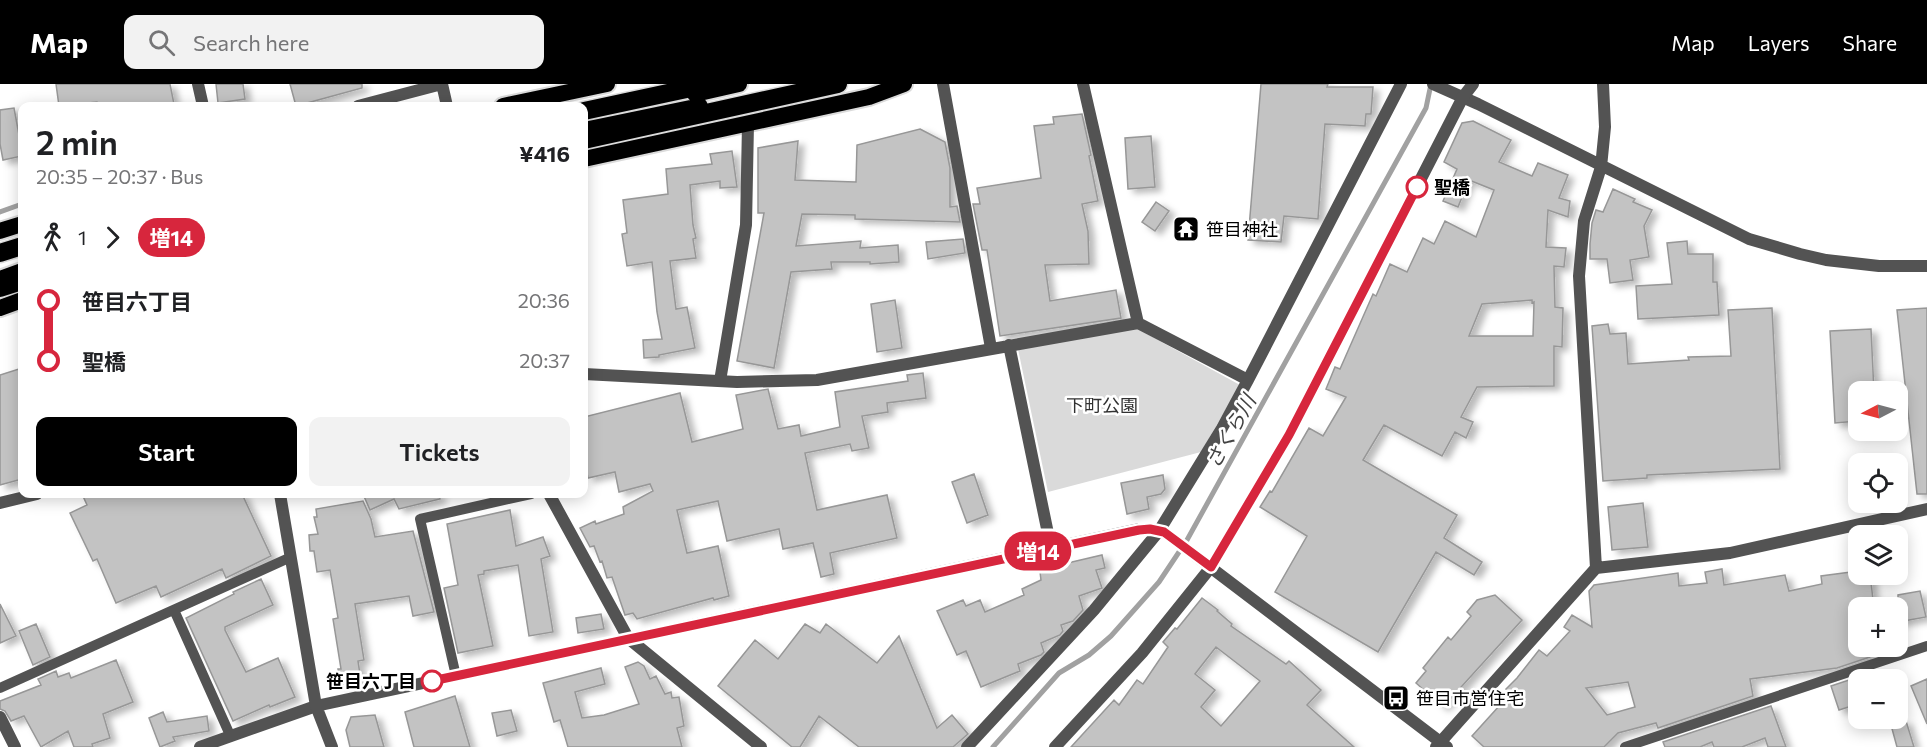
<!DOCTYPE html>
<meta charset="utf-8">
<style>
body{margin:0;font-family:Commissioner,"Noto Sans JP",sans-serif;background:#f2f2f2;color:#202124;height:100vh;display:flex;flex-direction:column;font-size:22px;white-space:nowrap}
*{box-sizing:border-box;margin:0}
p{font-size:20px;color:#757577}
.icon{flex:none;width:33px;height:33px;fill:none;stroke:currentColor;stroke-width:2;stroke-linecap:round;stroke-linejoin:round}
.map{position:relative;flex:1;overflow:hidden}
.sheet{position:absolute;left:18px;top:18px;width:570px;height:396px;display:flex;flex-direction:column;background:#fff;border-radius:12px;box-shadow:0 3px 15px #0003}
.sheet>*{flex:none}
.badge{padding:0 12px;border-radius:20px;font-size:21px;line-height:39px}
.needle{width:39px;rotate:264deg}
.buttons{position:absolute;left:1848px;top:297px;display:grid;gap:12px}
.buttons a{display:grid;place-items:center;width:60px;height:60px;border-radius:12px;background:#fff;box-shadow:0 3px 15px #0003;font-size:30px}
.map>.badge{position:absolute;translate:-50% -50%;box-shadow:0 0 0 3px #fff}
.legs{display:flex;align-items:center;gap:9px;height:66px;padding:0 18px;font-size:20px}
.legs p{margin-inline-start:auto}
.overview{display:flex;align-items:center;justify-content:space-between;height:102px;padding:0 18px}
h1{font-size:33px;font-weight:600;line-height:45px}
.action{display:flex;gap:12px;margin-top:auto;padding:12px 18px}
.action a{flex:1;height:69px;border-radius:12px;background:#000;color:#fff;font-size:24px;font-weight:600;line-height:69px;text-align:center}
.action a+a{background:#f2f2f2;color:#202124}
ul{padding:0 18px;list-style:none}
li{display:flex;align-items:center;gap:21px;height:60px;font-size:22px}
li i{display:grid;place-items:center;width:9px;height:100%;margin:0 8px;background:currentColor}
li i::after{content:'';width:15px;height:15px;margin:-8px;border:4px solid;border-radius:50%;background:#fff}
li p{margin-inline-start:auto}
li:first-child i{background:linear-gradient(#0000 50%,currentColor 0)}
li:last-child i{background:linear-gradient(currentColor 50%,#0000 0)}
header{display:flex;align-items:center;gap:36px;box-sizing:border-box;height:84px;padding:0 30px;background:#000;color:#fff}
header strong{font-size:28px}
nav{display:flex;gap:33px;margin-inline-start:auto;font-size:21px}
.search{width:420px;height:54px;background:#f2f2f2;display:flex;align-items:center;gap:15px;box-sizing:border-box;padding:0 21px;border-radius:12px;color:#757577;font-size:22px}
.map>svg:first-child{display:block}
.green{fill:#dadada}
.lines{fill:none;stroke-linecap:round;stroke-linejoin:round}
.stream{stroke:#a1a1a1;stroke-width:5}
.building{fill:#c3c3c3;stroke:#979797;stroke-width:1.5;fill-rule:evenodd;filter:url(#shadow)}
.trunk-casing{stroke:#dbdbdb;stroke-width:20}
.motorway-casing{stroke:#dbdbdb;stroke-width:21}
.service{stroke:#535353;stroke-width:10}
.minor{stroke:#535353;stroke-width:12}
.tertiary{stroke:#535353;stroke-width:12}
.trunk{stroke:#000;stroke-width:16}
.motorway{stroke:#000;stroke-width:18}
.line-1-casing{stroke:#fff;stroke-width:14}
.line-1{stroke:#d7263d;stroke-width:9}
.stop-1-dot{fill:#fff;stroke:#d7263d;stroke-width:3}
.labels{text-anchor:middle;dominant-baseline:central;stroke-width:5;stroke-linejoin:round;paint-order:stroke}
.stop-label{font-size:18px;font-weight:bold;fill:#000;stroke:#fff;text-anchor:start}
.poi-label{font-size:18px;fill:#000;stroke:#fff;text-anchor:start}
.park-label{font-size:18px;fill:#313131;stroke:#fff}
.water-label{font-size:20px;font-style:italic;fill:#424242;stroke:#fff}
</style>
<header>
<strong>Map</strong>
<div class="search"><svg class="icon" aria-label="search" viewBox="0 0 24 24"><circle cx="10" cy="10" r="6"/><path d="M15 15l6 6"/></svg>Search here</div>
<nav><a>Map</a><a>Layers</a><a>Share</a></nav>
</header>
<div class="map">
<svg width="1927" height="663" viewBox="0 0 1927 663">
<defs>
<filter id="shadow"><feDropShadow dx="6" dy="4" stdDeviation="3" flood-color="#0004"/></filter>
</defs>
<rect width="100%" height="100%" fill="#fff"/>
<path class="green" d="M1136,244L1240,301L1201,368L1048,408L1018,265Z"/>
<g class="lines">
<path class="stream" d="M0,128L22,120
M993,663L1059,589L1089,571L1111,552L1159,498L1187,456L1426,24L1431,0"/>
</g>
<path class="building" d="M56,0H170L174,20L162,22H98L97,18L59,22Z
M216,0H243L245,15L218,19Z
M290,0H362V4L296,22Z
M1261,0H1328L1327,3H1373L1371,30H1366L1365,42L1325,40L1318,135L1284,132L1281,158L1248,156Z
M14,24L19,51H22V72L3,76L0,60V26Z
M1082,30L1091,71L1089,72L1098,117L1082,120L1088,147L1089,180L1045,181L1050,217L1116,206L1121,234L1000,252L987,166H982L973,120H980L977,104L1041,94L1034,42L1054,40L1053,33Z
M1473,37L1511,56L1499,78L1532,92L1538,79L1568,91L1559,114L1570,117L1568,133L1548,126L1546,163L1566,164L1564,183L1554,182L1555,223L1563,224L1562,263L1554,262V302L1477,303L1461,333L1473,338L1466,354L1455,348L1442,372L1384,341L1363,376L1457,431L1444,454L1482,478L1474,491L1436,468L1378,568L1275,508L1307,452L1260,423L1270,407L1272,408L1309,344L1323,352L1346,313L1326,305L1335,283L1340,285L1373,210L1376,212L1390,180L1407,188L1423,154L1434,160L1445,137L1476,153L1494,106L1469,96L1458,123L1443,117L1457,85L1444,78L1462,39ZM1532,216V219L1534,218L1533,252H1469L1482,220Z
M920,45L945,58L950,84V123L957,122L960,138L855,135V131L802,130L796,162L861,157L860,164L898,161L899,178L870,180V178H831L832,185L791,188L774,284L737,277L764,129H758V64L798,57L795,96L856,98L857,61Z
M1151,52L1155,103L1128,105L1125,54Z
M732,67L737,103L720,104V97L690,101L693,141L696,154L693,155L696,174L670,177L676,225L687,223L695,264L659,271V273L644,274L643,256L662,255L657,228L652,178L627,182L622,150L627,149L623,116L668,110L666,85L712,80L710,70Z
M1613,105L1635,115L1633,118L1652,126L1644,142L1649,173L1630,176L1633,196L1610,199L1607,175H1590V160L1592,139L1596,126L1603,128Z
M1156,118L1169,127L1155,147L1142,138Z
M963,155L965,169L928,175L926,158Z
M1687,157L1688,170H1713V198H1717L1719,231L1638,235L1636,202L1672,200L1667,159Z
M895,216L902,264L877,268L871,220Z
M1772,224L1780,385L1647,391V394L1603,397L1592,242L1608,240L1610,250L1626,249L1628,280L1689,276L1688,273L1731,272L1728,226Z
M1927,224V410H1917L1897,226Z
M1871,245L1874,308H1858V337L1835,339L1830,247Z
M22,284V395L0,401V291Z
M923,289L926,314L887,319L888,328L862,332L869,364L852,367L850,360L805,369L817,426L887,411L897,454L830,469L834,490L821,493L813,459L783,465L779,445L727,457L718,417L677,426L687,469L718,462L729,512L714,516L713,514L637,535L633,529L625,531L612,493L607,494L602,477L600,478L594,462L590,463L580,444L595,437L596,440L624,430L623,423L653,407L650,400L619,408L615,388L588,394L584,375V333L680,309L692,358L743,345L736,311L768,305L778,345L799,341L801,352L840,343L835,308L908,297L907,291Z
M974,390L988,431L967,439L952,398Z
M1163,391L1165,405L1161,410L1147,413L1149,425L1127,430L1121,399Z
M82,410H242L271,472L226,494L222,485L161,513L156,502L116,519L97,475L93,477L70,429L87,421Z
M363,410H439L440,415L399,425L394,415L370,426Z
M363,417L371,435L375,453L413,447L434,528L413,532L409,512L355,520L364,576L358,577L361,597L340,600L338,585H341L333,535L338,534L330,486L317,488L314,467H310L309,451L318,450L314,433H317L316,425Z
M1643,419L1648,463L1612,466L1608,423Z
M510,426L516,462L543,453L550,472L541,475L553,548L529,552L518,481L484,487V490L478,491L493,562L458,569L444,504L458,501L447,440Z
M1102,471L1105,484L1096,486L1102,504L1079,512L1083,526L1073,537L1061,541L1063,547L1060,551L1041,559L1044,568L1041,571L1018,580L1020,587L981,603L966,567L957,571L937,527L963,516L966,522L980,516L985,528L1024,511L1022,505L1041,496L1040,488L1060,485L1059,481Z
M1722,485L1724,501L1785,491L1789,507L1822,500L1821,492L1858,487V490H1870L1874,524H1858V562H1868L1870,573L1837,584L1750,595L1753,612L1658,644L1656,639L1618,649L1604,663H1484L1472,652L1510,610L1506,605L1517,594L1539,566L1547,572L1570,547L1564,543L1572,531L1592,543L1589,507L1594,501L1678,489L1679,502L1707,499L1705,488ZM1628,598L1635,623L1607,631L1586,604Z
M261,495L273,521L225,543V546L246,588L278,574L295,613L270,623L269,621L233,637L186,534L234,510L233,508Z
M1920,507L1926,533L1898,538V511Z
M1495,511L1522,536L1443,623L1416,599L1426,587L1423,584L1448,553L1451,556L1471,532L1467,528L1477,516Z
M1202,514L1218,526L1217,527L1232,540L1231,542L1286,580L1289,577L1321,606L1307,621L1354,663H1071L1114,616L1119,621L1137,596L1143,600L1168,563L1163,558L1175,544L1177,545ZM1216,563L1260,597L1221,642L1201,623L1215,606L1195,590Z
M0,520L16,552L0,559Z
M601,530L604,545L578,549L576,534Z
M36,540L50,573L33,581L19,547Z
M805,540L820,549L826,540L877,579L899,552L937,644L952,631L968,650L953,663H859L819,632L800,663H792L718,602L755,556L778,575Z
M116,576L133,618L103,630L110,654L92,660L93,663H74L68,647L41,663L24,632L11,637L5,627L0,625V617L41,601L38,595L56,587L58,593L69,589L71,594Z
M638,578L644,582L650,595L656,592L665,610L671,608L672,614L679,613L684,642L677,644L682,663H568L560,636L554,638L543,599L601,584L605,600L575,608L582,634L604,631L639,620L625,583Z
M1858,593V620L1839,626L1831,602Z
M1927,595V640L1911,602Z
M455,612L470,663H414L405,628Z
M1771,622L1786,663H1768L1765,654L1742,663H1714L1712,658L1700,663H1665L1663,658Z
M511,626L517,647L497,652L492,629Z
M163,628L167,638L207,632L209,647L173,653L175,657L160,663L149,634Z
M375,631L384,663H350L346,646L351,633Z
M1906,637L1914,663H1897L1891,641Z"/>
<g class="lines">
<defs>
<path id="trunk" d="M695,10L739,0
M503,22L607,0
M584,46L700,22
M584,75L869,13L904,0
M0,147L22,140
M0,195L22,187
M0,224L22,216"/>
<path id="motorway" d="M584,27L710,0
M584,56L838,0
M0,169L22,162
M0,204L22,197"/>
</defs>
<use href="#trunk" class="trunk-casing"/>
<use href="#motorway" class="motorway-casing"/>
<path class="service" d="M174,526L230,651
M456,592L420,435L531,410
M0,604L291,473
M1625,663L1927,562"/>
<path class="minor" d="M442,0L447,22
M943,0L991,264
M1083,0L1138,239
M1433,0L1478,20L1749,155L1800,170L1826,176L1879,182H1927
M1603,0L1605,43L1601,83L1584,137L1579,192L1596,484L1730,469L1927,425
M358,22L442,0
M1009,261L1051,464
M584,290L737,298L817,296L1138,239L1248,296
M720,297L746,141L748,40
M549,410L628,554L761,663
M0,419L37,410
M0,633L15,663
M200,663L316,622
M967,663L1094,526L1159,447L1221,346L1248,296L1401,0
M1436,663L1596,484"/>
<path class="tertiary" d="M198,0L203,22
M280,410L316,622L332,663
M316,622L1051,464L1139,445H1150L1164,448L1447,663
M1055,663L1142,569L1211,483L1289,351L1463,13L1473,0"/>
<use href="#trunk" class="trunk"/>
<use href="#motorway" class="motorway"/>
</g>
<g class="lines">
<defs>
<path id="line-1" d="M432,597L1139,446L1150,445L1164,448L1211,483L1289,351L1417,103"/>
</defs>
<use href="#line-1" class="line-1-casing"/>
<use href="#line-1" class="line-1"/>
</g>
<defs>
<symbol id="temple-square" viewBox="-11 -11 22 22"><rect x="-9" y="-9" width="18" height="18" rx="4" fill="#000" stroke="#fff"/><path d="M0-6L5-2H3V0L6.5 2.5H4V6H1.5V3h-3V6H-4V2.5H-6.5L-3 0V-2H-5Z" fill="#fff"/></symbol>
<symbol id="bus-square" viewBox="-11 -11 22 22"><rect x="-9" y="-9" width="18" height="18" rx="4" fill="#000" stroke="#fff"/><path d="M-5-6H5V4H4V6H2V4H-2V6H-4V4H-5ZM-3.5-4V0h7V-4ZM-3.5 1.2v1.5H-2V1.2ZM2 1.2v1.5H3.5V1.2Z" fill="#fff"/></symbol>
</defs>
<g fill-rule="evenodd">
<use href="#temple-square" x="1171" y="130" width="30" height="30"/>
<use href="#bus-square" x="1381" y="599" width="30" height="30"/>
</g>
<g class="stop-1-dot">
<circle cx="1417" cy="103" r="10"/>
<circle cx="432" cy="597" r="10"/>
</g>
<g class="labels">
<g class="stop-label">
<text x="1434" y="103">聖橋</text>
<text x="416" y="597" text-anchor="end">笹目六丁目</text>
</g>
<g class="poi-label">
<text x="1206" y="145">笹目神社</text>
<text x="1416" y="614">笹目市営住宅</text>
</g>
<g class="park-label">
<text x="1102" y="321">下町公園</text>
</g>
<g class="water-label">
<text transform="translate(1230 347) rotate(-61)">さくら川</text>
</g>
</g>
</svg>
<div class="buttons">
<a><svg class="needle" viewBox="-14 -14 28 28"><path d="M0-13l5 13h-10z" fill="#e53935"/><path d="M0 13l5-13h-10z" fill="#757577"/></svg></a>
<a><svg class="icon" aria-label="locate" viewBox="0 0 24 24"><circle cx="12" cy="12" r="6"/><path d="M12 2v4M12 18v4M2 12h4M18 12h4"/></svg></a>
<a><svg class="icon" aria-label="layers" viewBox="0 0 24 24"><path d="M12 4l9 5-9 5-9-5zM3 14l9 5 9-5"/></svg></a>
<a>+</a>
<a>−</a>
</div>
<b class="badge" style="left:1038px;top:467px;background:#d7263d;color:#fff">増14</b>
<section class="sheet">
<div class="overview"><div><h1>2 min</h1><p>20:35 – 20:37 · Bus</p></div><b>¥416</b></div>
<div class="legs"><svg class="icon" aria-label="walk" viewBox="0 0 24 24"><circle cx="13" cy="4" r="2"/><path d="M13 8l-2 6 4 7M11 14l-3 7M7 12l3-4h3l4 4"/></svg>1<svg class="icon" aria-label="forward" viewBox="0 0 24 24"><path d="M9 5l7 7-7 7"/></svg><b class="badge" style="background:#d7263d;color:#fff">増14</b></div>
<ul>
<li><i style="color:#d7263d"></i><b>笹目六丁目</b><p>20:36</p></li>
<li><i style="color:#d7263d"></i><b>聖橋</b><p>20:37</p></li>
</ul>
<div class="action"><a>Start</a><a>Tickets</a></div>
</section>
</div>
